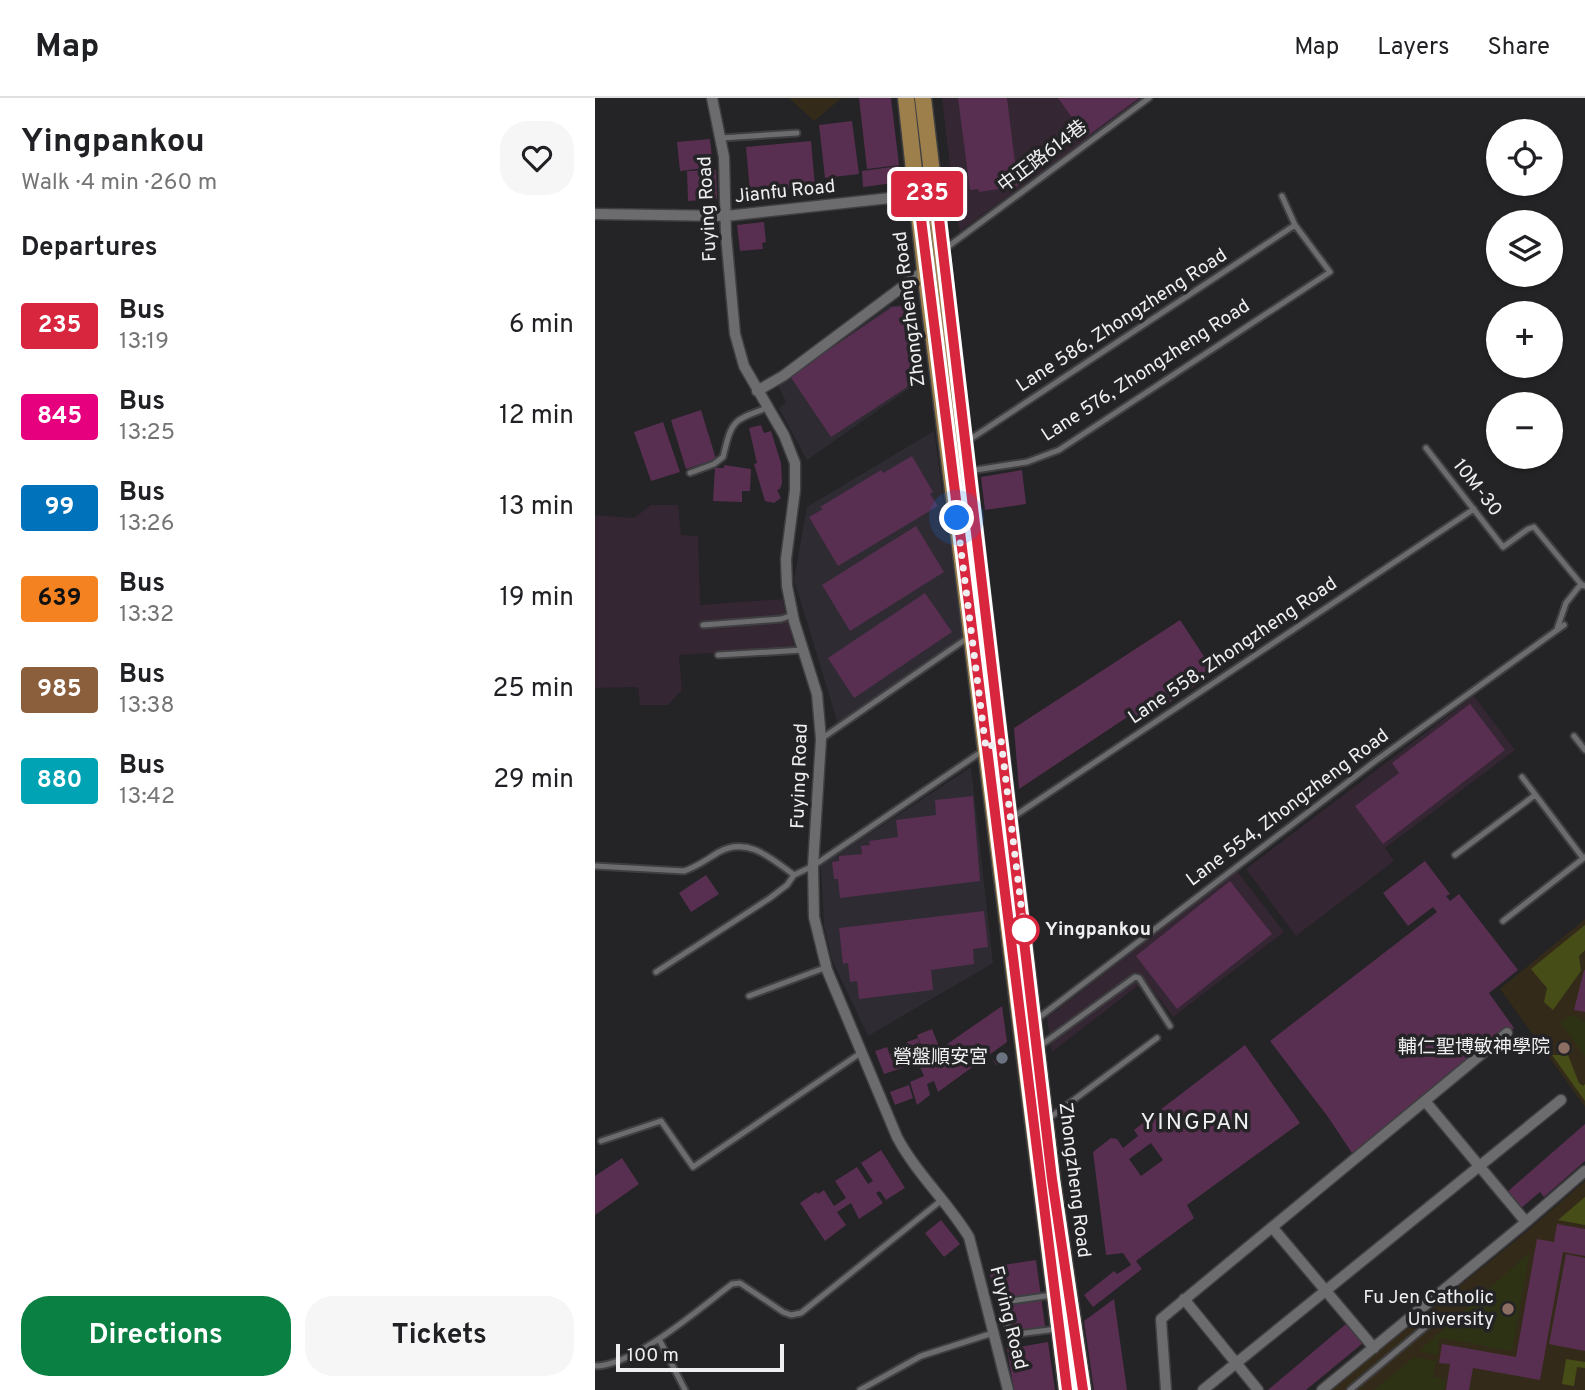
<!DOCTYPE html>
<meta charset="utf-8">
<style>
body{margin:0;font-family:Overpass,"Noto Sans TC",sans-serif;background:#f6f6f6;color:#202124;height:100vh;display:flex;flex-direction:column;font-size:26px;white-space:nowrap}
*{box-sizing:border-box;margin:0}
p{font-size:23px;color:#757577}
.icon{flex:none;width:38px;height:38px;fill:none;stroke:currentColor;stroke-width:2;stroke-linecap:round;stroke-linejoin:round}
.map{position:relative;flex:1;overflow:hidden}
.sheet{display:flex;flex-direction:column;background:#fff;width:595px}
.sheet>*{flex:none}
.badge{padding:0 14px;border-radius:5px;font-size:24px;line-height:46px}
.fabs{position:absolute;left:891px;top:21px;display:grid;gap:14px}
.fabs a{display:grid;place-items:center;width:77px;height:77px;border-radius:50%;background:#fff;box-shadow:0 2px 5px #0004;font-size:35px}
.scale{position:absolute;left:21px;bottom:18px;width:168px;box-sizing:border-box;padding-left:7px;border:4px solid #efeff1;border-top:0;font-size:19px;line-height:24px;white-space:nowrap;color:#efeff1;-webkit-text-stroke:5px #242326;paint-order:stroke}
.you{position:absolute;width:35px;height:35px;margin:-18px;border:5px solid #fff;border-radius:50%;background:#1a73e8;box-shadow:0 0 0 10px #1a73e833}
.map>.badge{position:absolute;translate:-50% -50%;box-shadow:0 0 0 4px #fff}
h2{padding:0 21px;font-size:26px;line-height:63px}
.round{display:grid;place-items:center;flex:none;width:74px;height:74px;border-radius:28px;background:#f6f6f6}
.overview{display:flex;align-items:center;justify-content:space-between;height:119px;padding:0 21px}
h1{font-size:33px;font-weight:700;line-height:52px}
.primary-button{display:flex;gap:14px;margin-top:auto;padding:14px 21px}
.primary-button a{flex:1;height:80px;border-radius:28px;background:#0b8043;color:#fff;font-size:28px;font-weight:700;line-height:80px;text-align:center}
.primary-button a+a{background:#f6f6f6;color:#202124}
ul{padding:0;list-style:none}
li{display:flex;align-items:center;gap:21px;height:91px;padding:0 21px}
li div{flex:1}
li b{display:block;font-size:26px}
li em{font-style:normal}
li .badge{min-width:77px;font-weight:700;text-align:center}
header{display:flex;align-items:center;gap:42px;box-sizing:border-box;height:98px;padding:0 35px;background:#fff;border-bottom:2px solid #e0e0e0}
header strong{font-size:33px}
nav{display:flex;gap:38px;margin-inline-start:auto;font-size:24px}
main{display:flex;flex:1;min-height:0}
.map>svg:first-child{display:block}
.built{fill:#2e2b33}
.industrial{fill:#342632}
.education{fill:#332a1a}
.green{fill:#2e3215}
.forest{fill:#474d17}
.building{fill:#582f50;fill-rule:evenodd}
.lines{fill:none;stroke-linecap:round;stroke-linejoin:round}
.service-casing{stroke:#3f3f41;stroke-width:9}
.minor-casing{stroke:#3f3f41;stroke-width:13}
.primary-casing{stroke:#3f3f41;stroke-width:19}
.service{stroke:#6c6b6e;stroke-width:5}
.minor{stroke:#6c6b6e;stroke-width:10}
.primary{stroke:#9c7f4a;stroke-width:16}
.line-casing{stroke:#fff;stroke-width:16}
.line{stroke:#d7263d;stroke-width:10}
.walk{stroke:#efeff1;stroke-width:7;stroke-dasharray:0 12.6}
.stop-dot{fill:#fff;stroke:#d7263d;stroke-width:3.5}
.education-dot{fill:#8d6e63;stroke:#242326;stroke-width:2.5}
.worship-dot{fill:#6b7280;stroke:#242326;stroke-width:2.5}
.labels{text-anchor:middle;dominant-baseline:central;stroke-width:7;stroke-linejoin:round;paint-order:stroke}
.street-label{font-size:19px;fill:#efeff1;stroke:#242326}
.stop-label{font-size:19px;font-weight:bold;fill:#efeff1;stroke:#242326;text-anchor:start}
.poi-label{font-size:19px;fill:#efeff1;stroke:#242326;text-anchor:end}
.quarter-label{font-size:23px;letter-spacing:2px;fill:#efeff1;stroke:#242326}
</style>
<header>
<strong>Map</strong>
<nav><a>Map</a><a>Layers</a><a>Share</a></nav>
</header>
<main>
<section class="sheet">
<div class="overview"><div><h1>Yingpankou</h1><p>Walk · 4 min · 260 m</p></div><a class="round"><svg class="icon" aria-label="heart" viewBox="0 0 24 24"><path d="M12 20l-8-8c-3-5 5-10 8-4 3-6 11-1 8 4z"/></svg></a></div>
<h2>Departures</h2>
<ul>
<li><span class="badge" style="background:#d7263d;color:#fff">235</span><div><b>Bus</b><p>13:19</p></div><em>6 min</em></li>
<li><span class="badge" style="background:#e6007e;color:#fff">845</span><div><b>Bus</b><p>13:25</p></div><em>12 min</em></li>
<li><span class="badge" style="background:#0072bc;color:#fff">99</span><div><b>Bus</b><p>13:26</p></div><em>13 min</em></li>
<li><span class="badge" style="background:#f58220;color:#111">639</span><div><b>Bus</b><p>13:32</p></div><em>19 min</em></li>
<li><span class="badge" style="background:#8b5e3c;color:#fff">985</span><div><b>Bus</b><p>13:38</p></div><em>25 min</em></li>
<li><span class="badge" style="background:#00a3b4;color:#fff">880</span><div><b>Bus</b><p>13:42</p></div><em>29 min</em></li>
</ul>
<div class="primary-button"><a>Directions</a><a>Tickets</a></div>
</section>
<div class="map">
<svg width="990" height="1292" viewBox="0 0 990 1292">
<rect width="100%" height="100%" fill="#242326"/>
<path class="built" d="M313,206L322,285L212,362L184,310L191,304L183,287L294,208Z
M339,333L368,540L243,626L199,482L212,409Z
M376,669L398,865L273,938L237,862L229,827L226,768Z"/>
<path class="industrial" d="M347,0H548L365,133L360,112Z
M56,407H83L86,437L103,438L105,507L187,501L200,550L84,557L87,592L73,607H45L43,589L0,590V417L39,420Z
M879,598L920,652L790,750L799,763L701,838L651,771Z
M642,773L689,834L578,919L550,882L457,954L452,920Z"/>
<path class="education" d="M194,0H247L219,23Z
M990,821V1009L905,891Z
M990,1083V1292H736L936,1130Z"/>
<path class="green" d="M978,917L990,924V959L965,924Z
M935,1154L917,1253L845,1240L842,1257L824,1253Z
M819,1259L841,1263L838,1279L851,1282L849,1292H779Z"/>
<path class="forest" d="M990,827V852L984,858L986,873L958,912L949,904L952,890L936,871Z
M957,957H973L984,985L988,988L990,986V1003Z
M990,1099V1127L963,1122Z
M971,1261L990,1264V1270L982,1269L979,1288L967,1286Z"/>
<path class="building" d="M264,0H296L304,67L272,71Z
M363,0H412L423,88L384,94L383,91L375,92Z
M463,0H544L491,39Z
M257,23L264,76L230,80L224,27Z
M115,41L118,69L85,73L82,44Z
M216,43L220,88L155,94L151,49Z
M304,68L306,84L268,89L267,73Z
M121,72L122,101L93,103L92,73Z
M169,124L171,144L167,145L168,151L145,153L142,127Z
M311,208L320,284L236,339L195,278L297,209Z
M106,312L121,361L91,371L76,322Z
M68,324L85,374L56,383L39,334Z
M166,327L169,335L176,333L186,365L187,385L185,391L182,392L186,400L179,405L170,403L159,366L162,365L154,330Z
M317,358L338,394L335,396L343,408L243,468L214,419L228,411L225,409L286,372L288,375Z
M129,367L156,371L155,393H147V404L118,403L120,370H129Z
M427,372L431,406L390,412L386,379Z
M321,428L349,474L255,533L227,487Z
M330,495L357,534L259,600L233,560Z
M585,522L620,575L539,627L534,618L424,691L419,630Z
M875,606L910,652L788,746L760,708L804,675L797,665Z
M378,698L385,783L245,800L243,781H239L237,764L244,763V758L267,756L266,748L275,747L274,743L303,739L301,722L341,717L340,702Z
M830,763L855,796L851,798L855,803L864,796L923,872L894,895L919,930L757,1055L733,1019L675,943L842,814L838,809L813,828L788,795Z
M111,777L124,796L96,814L84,795Z
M635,783L677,836L582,911L541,858Z
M389,813L393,849L378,851L379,866L336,872L338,892L264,901L262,883L255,884L253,865L248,866L244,830Z
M989,872H990V914L979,912Z
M407,908L412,944L343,994L339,983L332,986L335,997L322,1007L315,984L329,978L323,965L332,961L322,937L337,931L345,951Z
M323,940L329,958L321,961L323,967L317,969L316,967L289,976L280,953L292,949L298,966L295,956L314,950L312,944Z
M650,947L705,1025L592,1107L599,1120L541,1163L547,1171L498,1209L489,1197L519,1173L522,1176L536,1167L528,1155L511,1157L498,1054L516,1040L522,1041L528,1050L543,1038L539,1032ZM556,1045L568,1062L546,1078L534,1061Z
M413,954L415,958L401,967L398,962Z
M314,987L318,1000L300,1007L295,994Z
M990,1026V1063L949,1099L945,1094L925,1111L911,1095Z
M286,1052L310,1090L291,1102L285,1093L281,1095L288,1105L264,1121L256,1105L242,1114L251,1127L230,1143L205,1105L221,1094L223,1096L229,1092L239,1108L251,1100L240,1083L262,1069L273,1086L278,1083L266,1065Z
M27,1060L44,1086L0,1117V1078Z
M346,1122L365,1146L349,1159L330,1135Z
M962,1126L990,1131V1158L968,1154L945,1282L878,1270L874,1292H851L855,1266L844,1265L847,1246L921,1259L942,1141L959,1144Z
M971,1156L990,1160V1253L954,1246Z
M441,1162L451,1235L411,1241L393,1169Z
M519,1201L532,1292H499L489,1223Z
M751,1226L768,1245L711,1292H673Z
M453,1244L460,1292H419L412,1251Z"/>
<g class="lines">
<defs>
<path id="service" d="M126,40L202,35
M334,168L347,153L554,0
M370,342L377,340L700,127
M831,350L908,449L933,431L939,429L986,486L990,488
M374,373L432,364L464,352L735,174L700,127L687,98
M95,375L119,366L128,359C137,323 136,323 172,310
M108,527L186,521L198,517
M962,531L971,505L986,486
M123,557L208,552
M979,638L990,652
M226,641L374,539
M927,679L988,760
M418,719L879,411
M860,757L940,697
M0,768L89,773C102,769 112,761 124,754C153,738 177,761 199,777L218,768L389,652
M908,823L990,759
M61,874L175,800L192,787L199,777
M154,898L232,869
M442,921L783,661L969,527
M445,948L540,879L544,880L575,928
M453,1021L562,940
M6,1043L66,1023L98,1069L267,954
M457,1197L409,1204L415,1237L462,1231
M64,1241L90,1292
M0,1268C39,1268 105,1210 137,1186L145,1185L188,1214L196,1217L206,1215L348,1101
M265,1292L326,1258L398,1235
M755,1292L840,1221"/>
<path id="minor" d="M117,0L129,59L131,137L140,236L149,268L189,337L200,365V392L191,461L192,488L199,523L222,596L226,641L218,768L219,819L232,872L302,1039C321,1075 352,1103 374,1139L413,1292
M0,116L131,118L341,95
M162,293L188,278L330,172
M830,1003L931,1124
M677,1129L779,1250
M589,1201L663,1292
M571,1292L566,1221L912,935
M608,1292L966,1002
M727,1292L931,1124L990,1073"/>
<path id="primary" d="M311,0L330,172L472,1292
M328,0L457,1081L488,1292"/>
</defs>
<use href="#service" class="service-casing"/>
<use href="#minor" class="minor-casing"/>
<use href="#primary" class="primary-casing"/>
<use href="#service" class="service"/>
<use href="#minor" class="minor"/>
<use href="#primary" class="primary"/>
</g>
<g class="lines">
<defs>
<path id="line" d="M472,1292L323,97L341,95L457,1081L488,1292"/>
</defs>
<use href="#line" class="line-casing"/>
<use href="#line" class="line"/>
<path class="walk" d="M362,420L391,651L406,642L429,832"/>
</g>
<circle class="stop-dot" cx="429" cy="832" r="14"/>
<g class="education-dot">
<circle cx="969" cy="950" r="7"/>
<circle cx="913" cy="1211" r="7"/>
</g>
<circle class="worship-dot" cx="407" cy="960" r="7"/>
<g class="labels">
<g class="street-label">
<text transform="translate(448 59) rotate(-37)">中正路614巷</text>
<text transform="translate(190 94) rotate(-6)">Jianfu Road</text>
<text transform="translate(113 111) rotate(-93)">Fuying Road</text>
<text transform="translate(315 211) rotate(-97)">Zhongzheng Road</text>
<text transform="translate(527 223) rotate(-33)">Lane 586, Zhongzheng Road</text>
<text transform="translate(551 273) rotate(-33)">Lane 576, Zhongzheng Road</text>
<text transform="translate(882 390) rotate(52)">10M-30</text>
<text transform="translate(638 553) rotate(-34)">Lane 558, Zhongzheng Road</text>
<text transform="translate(205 678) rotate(-88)">Fuying Road</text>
<text transform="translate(693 710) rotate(-37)">Lane 554, Zhongzheng Road</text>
<text transform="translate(479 1082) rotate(83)">Zhongzheng Road</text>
<text transform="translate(413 1220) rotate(76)">Fuying Road</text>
</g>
<g class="stop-label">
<text x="450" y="832">Yingpankou</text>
</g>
<g class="poi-label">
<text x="955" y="950">輔仁聖博敏神學院</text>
<text x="393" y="960">營盤順安宮</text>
<text x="899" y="1200">Fu Jen Catholic<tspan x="899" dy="22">University</tspan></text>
</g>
<g class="quarter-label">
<text x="601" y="1025">YINGPAN</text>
</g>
</g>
</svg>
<div class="fabs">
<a><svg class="icon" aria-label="locate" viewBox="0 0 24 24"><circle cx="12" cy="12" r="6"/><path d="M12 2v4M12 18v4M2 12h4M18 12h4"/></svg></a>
<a><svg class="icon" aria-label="layers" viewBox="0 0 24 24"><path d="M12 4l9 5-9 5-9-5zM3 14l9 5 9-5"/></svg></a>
<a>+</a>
<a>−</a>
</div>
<div class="scale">100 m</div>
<div class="you" style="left:362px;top:420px"></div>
<b class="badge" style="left:332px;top:96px;background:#d7263d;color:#fff">235</b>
</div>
</main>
